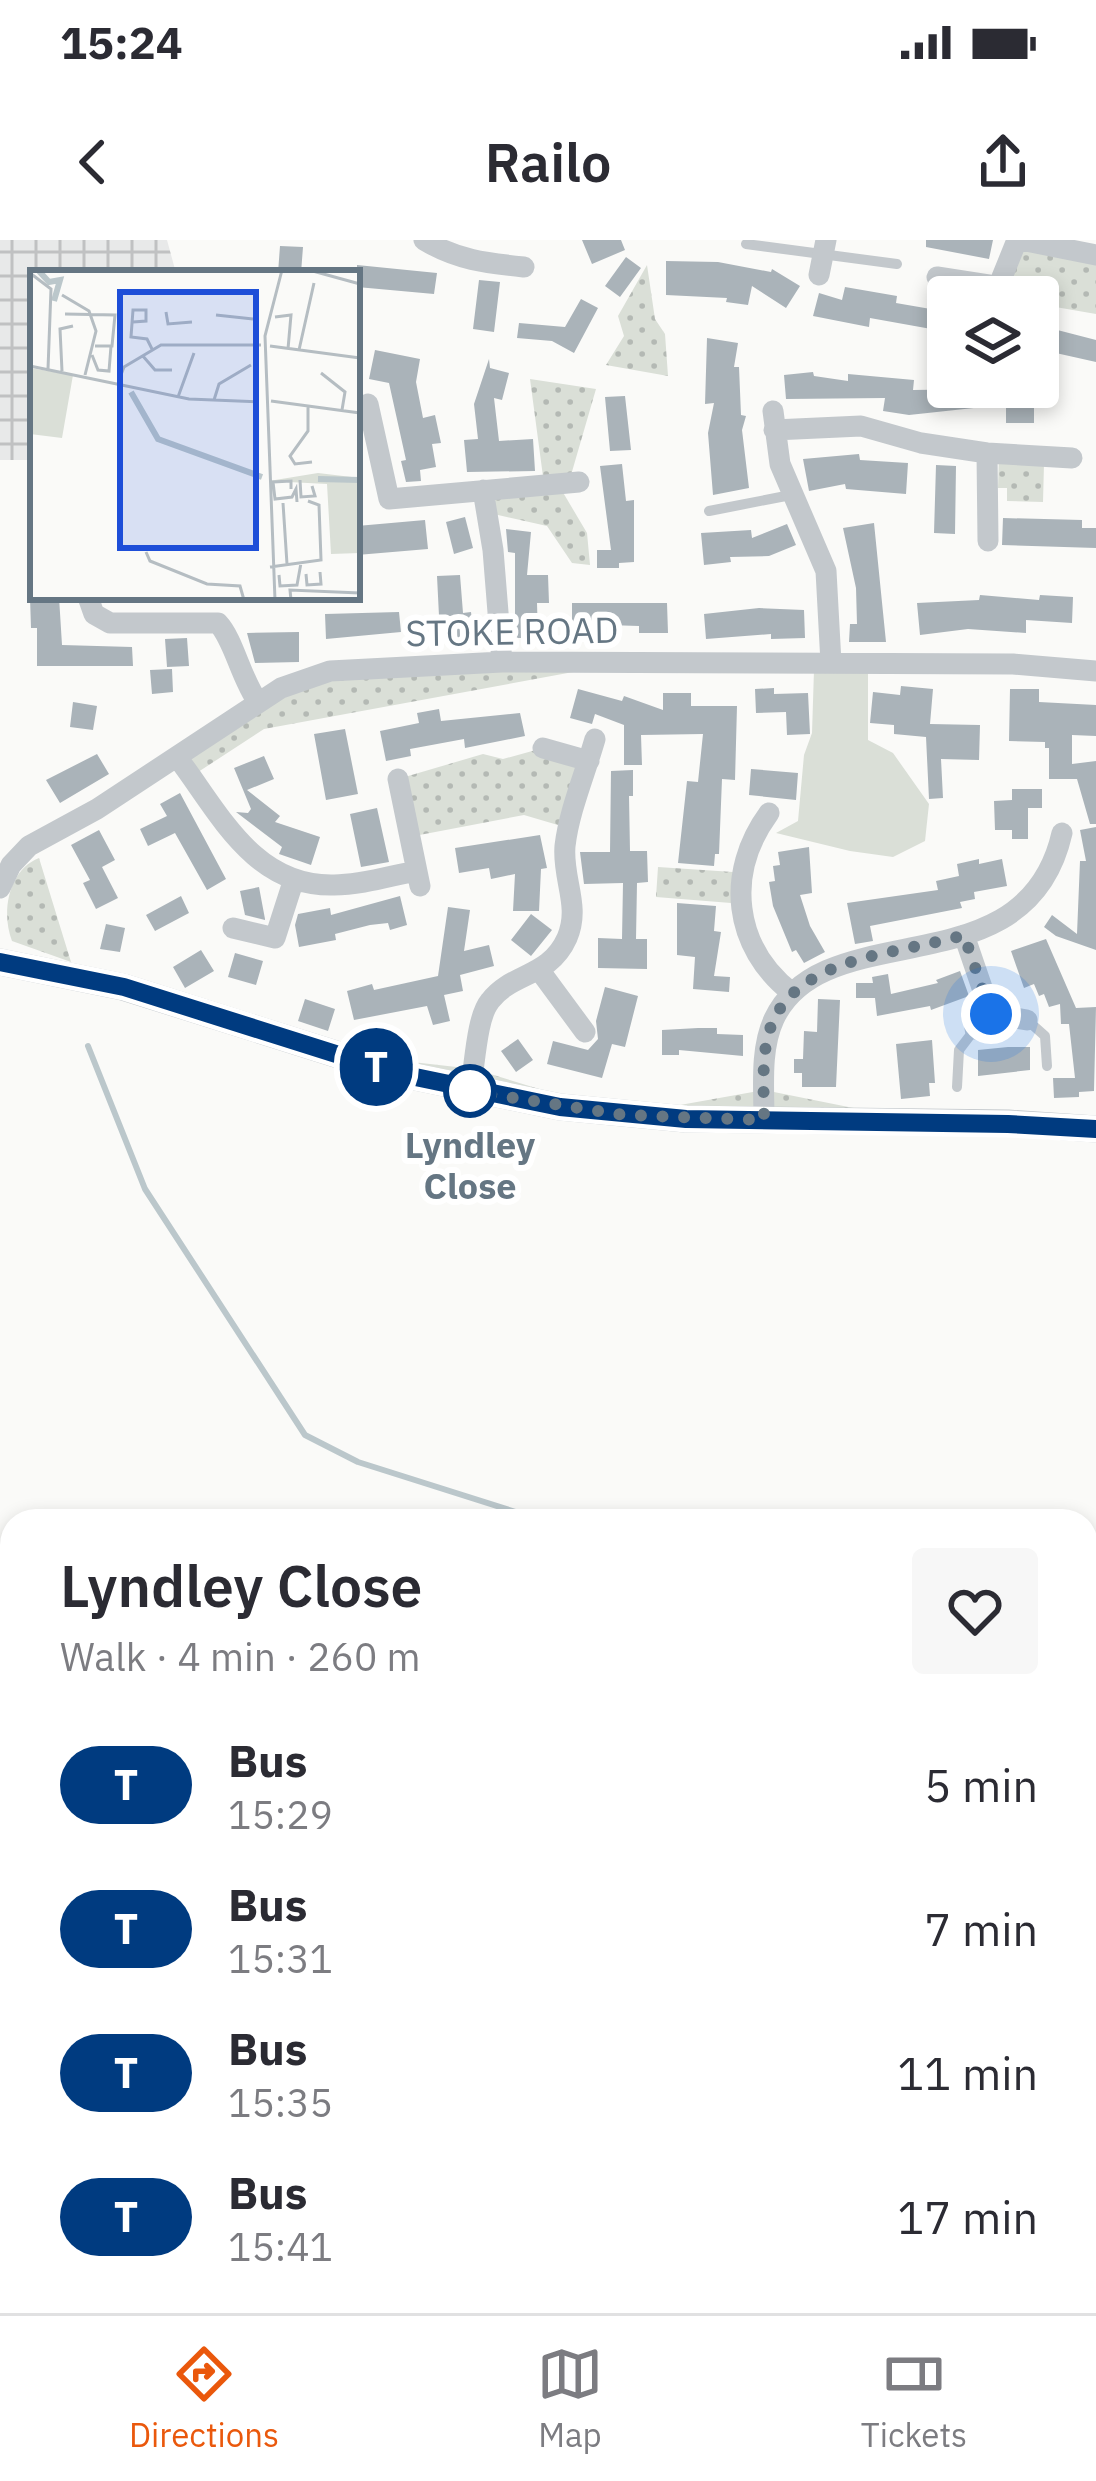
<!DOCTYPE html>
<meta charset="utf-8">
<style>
body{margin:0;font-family:"IBM Plex Sans",sans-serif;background:#f7f7f7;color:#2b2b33;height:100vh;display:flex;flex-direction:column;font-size:45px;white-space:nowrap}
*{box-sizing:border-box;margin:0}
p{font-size:39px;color:#7c7c81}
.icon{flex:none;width:66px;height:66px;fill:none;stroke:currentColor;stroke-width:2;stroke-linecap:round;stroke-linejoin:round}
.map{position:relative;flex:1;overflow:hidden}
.drawer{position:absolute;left:0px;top:1269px;width:1098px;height:804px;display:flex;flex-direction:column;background:#fff;border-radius:36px 36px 0 0;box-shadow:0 6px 18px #0003}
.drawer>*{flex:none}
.badge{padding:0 24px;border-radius:39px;font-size:42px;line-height:78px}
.tools{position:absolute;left:927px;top:36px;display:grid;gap:24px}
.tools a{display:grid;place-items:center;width:132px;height:132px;border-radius:12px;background:#fff;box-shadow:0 6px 18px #0003;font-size:60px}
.you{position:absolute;width:60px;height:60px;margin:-30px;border:9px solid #fff;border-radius:50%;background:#1a73e8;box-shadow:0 0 0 18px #1a73e833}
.map>.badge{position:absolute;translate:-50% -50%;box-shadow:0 0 0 6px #fff}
.round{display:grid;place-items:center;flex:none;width:126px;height:126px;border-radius:12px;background:#f7f7f7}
.summary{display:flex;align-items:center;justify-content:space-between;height:204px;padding:0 60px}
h1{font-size:57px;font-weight:600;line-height:90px}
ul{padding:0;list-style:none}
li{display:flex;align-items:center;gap:36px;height:144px;padding:0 60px}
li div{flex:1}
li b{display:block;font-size:45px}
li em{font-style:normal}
li .badge{min-width:132px;font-weight:700;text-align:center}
.status{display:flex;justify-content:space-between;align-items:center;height:84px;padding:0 60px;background:#fff;direction:ltr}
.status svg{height:33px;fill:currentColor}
header{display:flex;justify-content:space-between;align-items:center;height:156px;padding:0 60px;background:#fff;font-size:54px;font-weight:600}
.tab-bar{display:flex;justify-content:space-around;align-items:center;height:168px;border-top:3px solid #e1e1e2;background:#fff;font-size:33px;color:#7c7c81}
.tab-bar a{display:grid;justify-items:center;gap:6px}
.tab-bar .selected{color:#ea580c}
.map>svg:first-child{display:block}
.industrial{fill:url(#industrial-grid)}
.grass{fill:url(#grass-dots)}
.green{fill:#dadfd7}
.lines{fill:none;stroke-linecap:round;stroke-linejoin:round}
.stream{stroke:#bbc7cb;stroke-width:6}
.building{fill:#aab3b9}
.service{stroke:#c3c8cc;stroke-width:10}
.minor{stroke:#c3c8cc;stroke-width:21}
.tertiary{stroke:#c3c8cc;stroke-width:27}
.line-casing{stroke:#fff;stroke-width:27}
.line{stroke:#003b80;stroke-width:18}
.walk{stroke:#657683;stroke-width:12;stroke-dasharray:0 21.6}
.stop-dot{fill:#fff;stroke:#003b80;stroke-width:6}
.labels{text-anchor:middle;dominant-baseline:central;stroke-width:12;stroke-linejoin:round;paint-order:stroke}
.street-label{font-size:36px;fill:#657683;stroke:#fff}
.stop-label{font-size:36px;font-weight:bold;fill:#657683;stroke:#fff}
.inset-river{fill:none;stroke:#bbc7cb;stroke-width:6}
.inset-road{fill:none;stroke:#b5bdc2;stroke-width:3}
.view{fill:#1d4ed8;fill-opacity:0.15;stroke:#1d4ed8;stroke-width:6}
.inset-edge{fill:none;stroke:#657683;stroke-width:6}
</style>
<div class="status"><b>15:24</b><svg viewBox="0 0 49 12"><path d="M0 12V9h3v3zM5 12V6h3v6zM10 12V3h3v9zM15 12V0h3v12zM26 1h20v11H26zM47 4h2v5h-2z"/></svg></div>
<header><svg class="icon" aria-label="back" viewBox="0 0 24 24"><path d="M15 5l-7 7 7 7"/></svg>Railo<svg class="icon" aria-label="share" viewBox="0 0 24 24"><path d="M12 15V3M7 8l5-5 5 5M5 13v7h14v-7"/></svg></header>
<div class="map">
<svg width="1096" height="2073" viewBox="0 0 1096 2073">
<defs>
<pattern id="industrial-grid" width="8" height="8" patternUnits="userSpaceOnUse" patternTransform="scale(3)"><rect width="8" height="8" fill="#e8e9e9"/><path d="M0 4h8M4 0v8" fill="none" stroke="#c0c1c2"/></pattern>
<pattern id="grass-dots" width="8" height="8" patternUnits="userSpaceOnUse" patternTransform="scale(3)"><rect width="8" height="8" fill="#dadfd7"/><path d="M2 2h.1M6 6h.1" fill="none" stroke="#b4b9b4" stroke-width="1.8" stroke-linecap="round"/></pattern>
</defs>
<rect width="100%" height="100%" fill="#fafaf8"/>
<path class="industrial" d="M0,0H167L176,33H33L28,220H0Z"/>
<path class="grass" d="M1017,0L1096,15V74L1038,64V57H994Z
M647,25L655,79L665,94L668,136L606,125L624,96L618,76Z
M530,139L596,149L569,242L558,244L587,293L590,325L572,323L547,286L485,272L483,250L544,244Z
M999,216L1044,224L1043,262L1007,261V248H998Z
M622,423L264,489L192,536L177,517L304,438Z
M543,508L589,521L568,588L524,575L409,597L398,539L483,514L503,519Z
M39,618L71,722L12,701C1,673 8,630 39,618Z
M658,627L733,632L731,663L656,657Z
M324,812L474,829L624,875L764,850L923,882L624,875L470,851Z"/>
<path class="green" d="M814,430H868V500L893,513L929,564L925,601L893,617L850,611L776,593L798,581L804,515L812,493Z"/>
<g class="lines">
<path class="stream" d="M88,806L145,949L305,1195L358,1222L544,1281
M1086,1489L1096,1491"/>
</g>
<path class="building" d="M582,0H621L625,10L592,24Z
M926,0H993L989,19L926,7Z
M280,6L303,7L301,33H278Z
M626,17L641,28L620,57L605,46Z
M666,21L718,22L771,32L772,29L800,46L786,68L752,46L748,65L726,62L727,58L666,55Z
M357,25L437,33L434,54L357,47Z
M479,40L500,42L494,92L473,89Z
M845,47L897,56L896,63L948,72V92L870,78L869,87L813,76L819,53L842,60Z
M581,59L598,68L574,113L552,101L517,98L519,83L565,87Z
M1038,85L1096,100V122L1038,109Z
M707,98L738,103L734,127H739L741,175L746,176L742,190L749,248L713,255L708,193L714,163L705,164Z
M375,110L420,119L416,142L423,178L435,175L441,203L432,204L436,227L420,230L421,241L406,242L401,221L406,220L389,143L369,139Z
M489,119L490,128L509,133L502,160L494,158L499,201L533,199L535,231L467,232L464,200L478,199L474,164Z
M813,132L814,136L848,141V134L914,140L913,150L982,149L983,167L909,175L883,171L885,158L786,159L784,135Z
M625,156L631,210L610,211L605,157Z
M1006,166H1034V183H1006Z
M859,214L860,220L908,223L906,254L846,249L845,244L809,251L803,219Z
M622,224L626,261L634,260V322L619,323V328H597V310H611L600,226Z
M936,225L956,226L955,294L934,293Z
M465,277L473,308L454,314L446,282Z
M1003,278L1082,280V288H1096V308L1002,305Z
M425,280L428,309L357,315V286Z
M874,283L886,402H849L850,384H857L856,348L843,288Z
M787,284L796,305L769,316L730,317L731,322L704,325L701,293L751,290L752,298Z
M506,289L531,292L527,335H548L549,363H537L538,398H515V313L508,312Z
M460,335L463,373L471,372L474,397L455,399L453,376H439L437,336Z
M980,355L1039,360L1040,355L1073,357L1072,383L1026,380V393L968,389L920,395L917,363L979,360Z
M30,357H59L62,405L132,407L133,426H37V388H31Z
M572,363H667L668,393H639V386L608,385V381L572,382Z
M759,368L804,370L805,398L771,399V394L706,399L704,374Z
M399,372L401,392L326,399L325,374Z
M299,392V422L255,423L247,393Z
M187,398L189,426L167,427L165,399Z
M172,429L173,452L152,454L150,430Z
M901,446L933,449L930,484L980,485L979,520L941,519L943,558L929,559L926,497L894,494V485L870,483L873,452L900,455Z
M774,448V454L808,453L810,494L787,495L786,472L756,473L755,449Z
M578,449L622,461L624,456L663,470V453H691V466H737L735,540L722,539L719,614H715L714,626L678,623L687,541L698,542L703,494L641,495L642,525H624V485L595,474L592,484L570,478Z
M1010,449H1039V462L1096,465V496L1072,495V524L1096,521V584H1090L1077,539H1049V508H1045V502L1009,501Z
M73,462L97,466L93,490L70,487Z
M439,469L441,481L520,473L525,496L465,508L464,499L410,509L411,516L386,521L380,491L419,483L417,473Z
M345,489L358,554L326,560L314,494Z
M97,514L109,534L60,563L46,540Z
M264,516L274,539L247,550L280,576L275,582L320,597L311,625L279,614L282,607L236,572L248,573L251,569L234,528Z
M751,529L798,533L796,560L749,555Z
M633,530V556H629L630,611H647L648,642L637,643L636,699H647V729L598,728V698L622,699L623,643L584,644L580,612H610L611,531Z
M1012,549H1042V568H1028V599H1012V590H995L994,561L1012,560Z
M180,553L226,639L207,650L175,593L148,606L140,589L167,576L160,564Z
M377,568L389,622L361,627L350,574Z
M1096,587V710L1056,696L1044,687L1052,675L1077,694L1080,621H1086L1080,590Z
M99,590L115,620L102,627L118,658L96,669L83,643L90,640L71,605Z
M540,595L547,628L541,629L539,671H513L515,634L491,639L489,628L459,633L455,608Z
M809,607L812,653L800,655L810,686L825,712L804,723L796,710L792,712L773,666L769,642L775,641L773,626L780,625L778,612Z
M979,619V624L1002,619L1007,646L974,652L975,659L960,662L962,668L870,686L873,701L855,704L847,663L938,650L936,641L959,636L957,624Z
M259,647L265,679V680L245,675L240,651Z
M181,656L189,673L155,691L146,675Z
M400,656L407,685L390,690L388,683L370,685L335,694L336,700L299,707L295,685L298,674L330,668L331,675Z
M677,663L716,666L714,691L721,692L714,736L730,737L729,752L693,749L695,717L677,715Z
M448,667L470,670L464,711L489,705L494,726L460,735L463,751L444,755L450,781L433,785L427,766L354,780L347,751L372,744L374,750L438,736Z
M531,674L552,690L531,716L511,700Z
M106,684L125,688L120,712L100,709Z
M1046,699L1076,768L1096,767L1094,851L1079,852V857L1054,858L1053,838H1075L1069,784H1061L1060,764L1049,767L1044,754L1039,756L1034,744L1024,748L1011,711Z
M201,710L214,731L185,748L173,727Z
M235,713L263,721L256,745L228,737Z
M960,731L969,756L931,770L930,766L877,776L875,758H856V743H873L872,737L888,734L891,754L938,743L936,740Z
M605,747L638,756L625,807L612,804L602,838L547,824L553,801L588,810L598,799L596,781Z
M305,759L335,769L328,791L298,781Z
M818,759L840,760L836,847H802V833H794V819H803L804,791L817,792Z
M698,788H717V794L743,795V816L679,810V815H662V790Z
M518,799L533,820L516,832L501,811Z
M932,800L935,843H929L930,856L901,859L896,804Z
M1008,807H1030V830L978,836V810Z"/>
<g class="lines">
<path class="service" d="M746,4L897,24
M709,271L791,255
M1027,780L1045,796L1047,826
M957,847L959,810L975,789"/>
<path class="minor" d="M424,0C457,20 486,23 524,27
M1021,0L1096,15
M819,35L826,0
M937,37L995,46
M994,57L1017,0
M368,164L389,259L579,242
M773,171L780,224L826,331L831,423
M774,190L861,186L921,203L987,213L1072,218
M987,213L988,301
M483,250L493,310L502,422
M88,357L94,374L110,383H218C234,400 241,439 258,462
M543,508L589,521
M177,517C219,572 253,647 334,645C361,645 390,636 416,631
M398,539L420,646
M769,573C725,633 733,707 792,753
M0,648L11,625L29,606L97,569L281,448L330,431L502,422L1013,424L1096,431
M233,688L275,698L294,639
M964,695L991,774
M540,731L585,792
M975,789L991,774L1027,780
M470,851C475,827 476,778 490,761C512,732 549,738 567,698C581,666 562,639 565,606C569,571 585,534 595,499
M764,880C764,848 760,809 774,779C825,671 1026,753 1062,593"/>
<path class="tertiary" d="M0,722L123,747L396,833L560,867L685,879L1008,883L1096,889"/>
</g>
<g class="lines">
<defs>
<path id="line" d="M0,722L124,747L396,833L560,867L686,879L1008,884L1096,889"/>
</defs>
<use href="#line" class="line-casing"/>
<use href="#line" class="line"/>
<path class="walk" d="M470,851L624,875L764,880C764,856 762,830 766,805C781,715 895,716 964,695L991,774"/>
</g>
<circle class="stop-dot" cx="470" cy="851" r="24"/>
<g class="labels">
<g class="street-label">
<text transform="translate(512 391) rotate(-1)">STOKE ROAD</text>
</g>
<g class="stop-label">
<text x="470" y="904">Lyndley<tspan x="470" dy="41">Close</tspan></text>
</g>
</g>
<g transform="translate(30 30)">
<rect width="330" height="330" fill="#fafaf8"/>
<path d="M0,98L43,105L32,168L0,164ZM288,203L330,208V283L301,284L297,214L239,211Z" fill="#dadfd7"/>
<path class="inset-river" d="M8,0L19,12L30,10L24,31M101,122L128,169L232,207M288,209L330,210"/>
<path class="inset-road" d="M279,0L330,14M0,3L21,19L18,99M32,25L59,41L66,61L55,105M136,42L138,54L162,52M35,44L85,45L82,76H65M186,45L223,49M245,47L261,45L258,79M103,52L116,51V40H103L101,67L117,69L122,79M240,76L330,88M269,80L284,13M62,85L68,100L79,101L81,76M112,85L125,100H142M0,96L159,129L229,132M32,101L30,59L43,56M291,103L315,122L312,140M89,110L94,97L131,75H231M148,127L164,83M184,130L189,114L221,95M241,131L330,143M278,135V161L260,186L265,194L282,192M270,210L271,227L285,226L282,216M261,219V211L243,212L245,229L262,227L266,219L267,232M253,233L257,294M116,282L120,291L177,314L210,316L214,330M240,297L291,290L289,235L278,231M276,304L277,315L291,314L290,302M249,305L250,316L267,315L271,293M245,330L235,66L252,0M261,330L260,320L330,323"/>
<path class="view" d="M90,22H226V278H90Z"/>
<rect width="330" height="330" class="inset-edge"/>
</g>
</svg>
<div class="tools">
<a><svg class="icon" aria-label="layers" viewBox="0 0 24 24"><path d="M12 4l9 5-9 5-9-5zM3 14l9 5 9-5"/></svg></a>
</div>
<div class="you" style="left:991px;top:774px"></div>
<b class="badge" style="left:376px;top:827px;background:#003b80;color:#fff">T</b>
<section class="drawer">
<div class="summary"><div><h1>Lyndley Close</h1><p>Walk · 4 min · 260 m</p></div><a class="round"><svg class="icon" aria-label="heart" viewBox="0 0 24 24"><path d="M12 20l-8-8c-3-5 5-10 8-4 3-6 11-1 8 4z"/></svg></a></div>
<ul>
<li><span class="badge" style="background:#003b80;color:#fff">T</span><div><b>Bus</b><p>15:29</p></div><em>5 min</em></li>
<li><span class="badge" style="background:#003b80;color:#fff">T</span><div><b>Bus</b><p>15:31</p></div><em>7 min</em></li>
<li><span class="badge" style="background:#003b80;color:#fff">T</span><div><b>Bus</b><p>15:35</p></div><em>11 min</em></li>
<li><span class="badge" style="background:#003b80;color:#fff">T</span><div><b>Bus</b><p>15:41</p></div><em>17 min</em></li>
</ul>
</section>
</div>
<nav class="tab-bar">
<a class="selected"><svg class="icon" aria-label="directions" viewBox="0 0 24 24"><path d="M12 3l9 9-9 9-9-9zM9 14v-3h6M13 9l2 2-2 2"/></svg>Directions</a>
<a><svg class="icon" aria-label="map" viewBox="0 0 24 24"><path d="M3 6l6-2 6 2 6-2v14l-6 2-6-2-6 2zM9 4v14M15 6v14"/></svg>Map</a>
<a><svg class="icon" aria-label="tickets" viewBox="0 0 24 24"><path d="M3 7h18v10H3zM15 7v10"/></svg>Tickets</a>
</nav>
